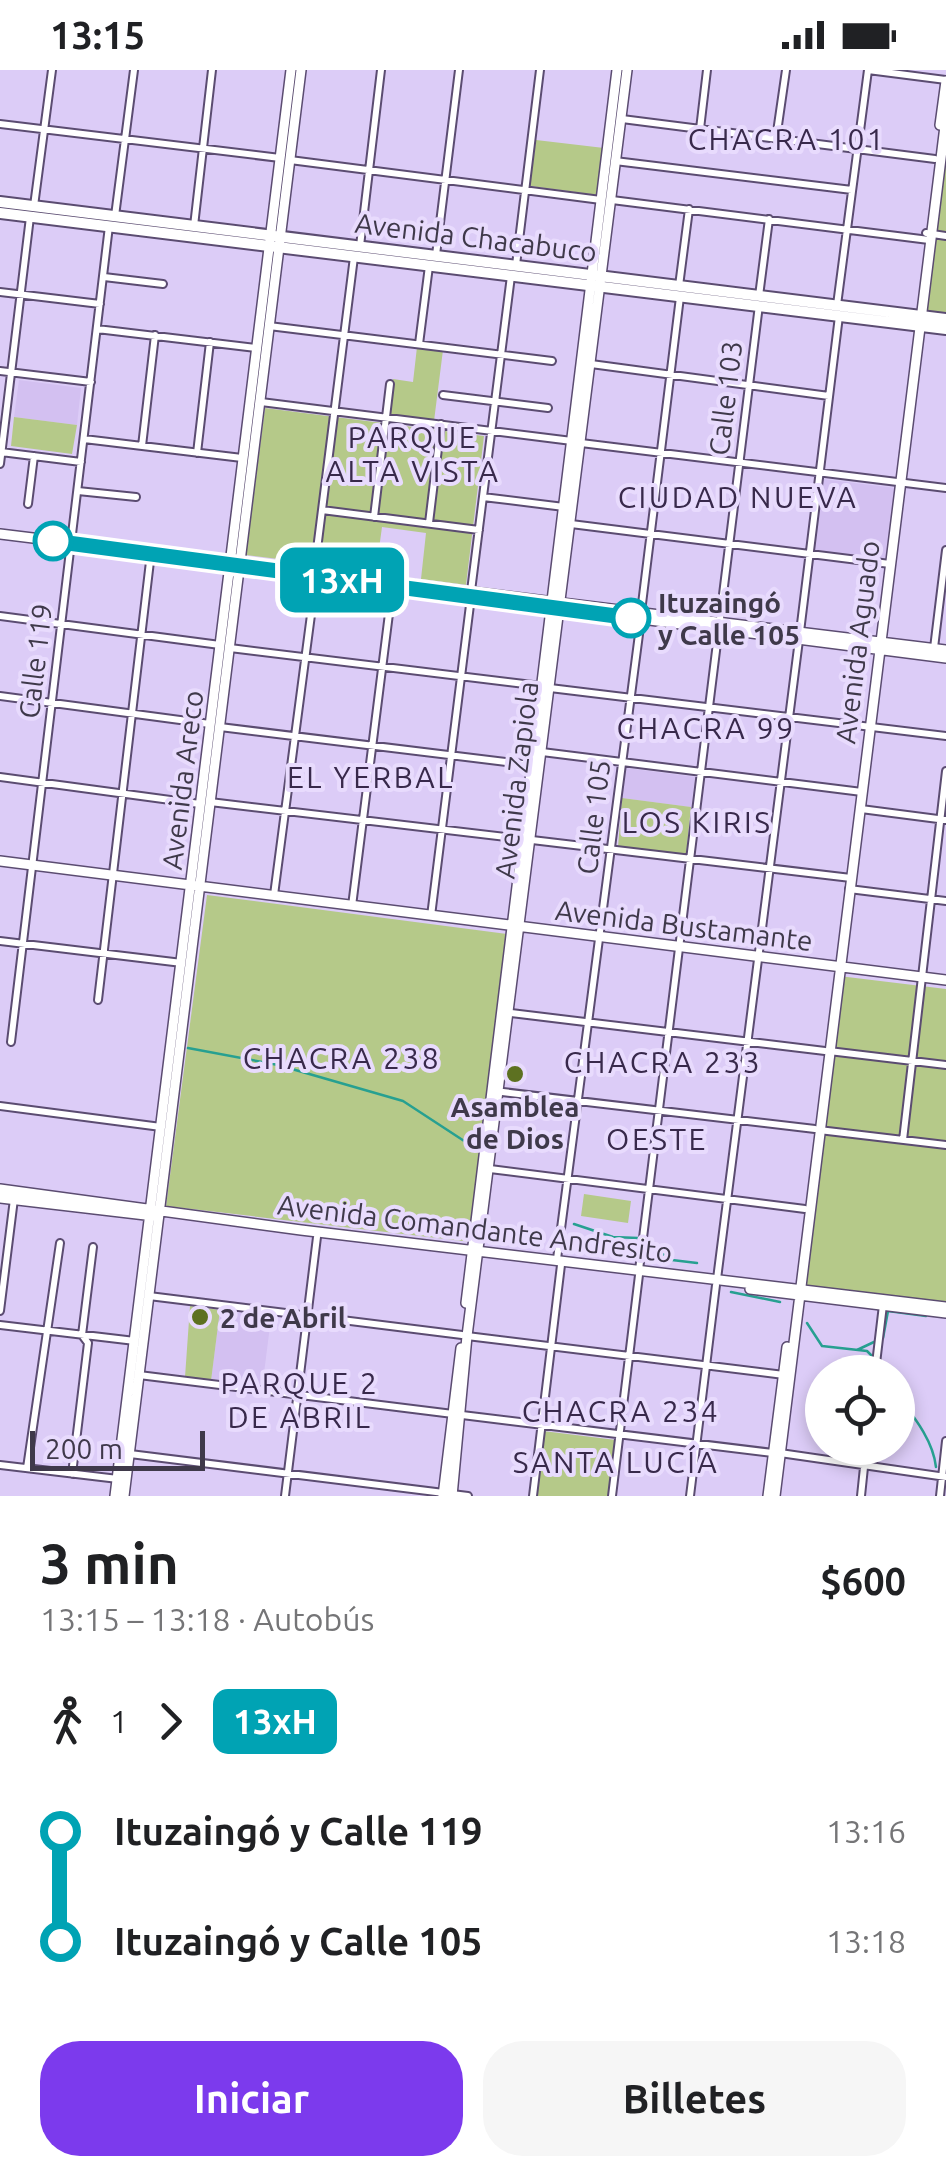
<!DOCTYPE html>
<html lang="es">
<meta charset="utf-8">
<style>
body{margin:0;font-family:Ubuntu,sans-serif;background:#f6f6f6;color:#202124;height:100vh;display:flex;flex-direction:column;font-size:38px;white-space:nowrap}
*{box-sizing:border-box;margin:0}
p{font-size:32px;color:#757577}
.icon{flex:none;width:55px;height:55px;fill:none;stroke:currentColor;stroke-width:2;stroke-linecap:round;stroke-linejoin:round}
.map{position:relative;height:1426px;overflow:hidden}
.details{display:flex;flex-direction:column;background:#fff;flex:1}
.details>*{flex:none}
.badge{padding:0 20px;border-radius:15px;font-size:35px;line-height:65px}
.fabs{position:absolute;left:805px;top:1285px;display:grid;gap:20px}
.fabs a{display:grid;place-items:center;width:110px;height:110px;border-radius:50%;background:#fff;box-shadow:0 5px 15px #0003;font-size:50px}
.scale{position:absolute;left:30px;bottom:25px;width:175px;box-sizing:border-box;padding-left:10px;border:5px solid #3f394a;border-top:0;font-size:28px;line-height:35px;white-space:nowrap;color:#3f394a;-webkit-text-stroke:8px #e8dbfd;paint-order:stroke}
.map>.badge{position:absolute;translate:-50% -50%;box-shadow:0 0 0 5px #fff}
.legs{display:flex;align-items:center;gap:15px;height:110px;padding:0 40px;font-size:32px}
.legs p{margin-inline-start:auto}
.head{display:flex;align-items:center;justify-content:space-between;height:170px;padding:0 40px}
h1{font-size:55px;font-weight:700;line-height:75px}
.action{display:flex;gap:20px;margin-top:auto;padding:20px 40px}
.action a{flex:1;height:115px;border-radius:40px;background:#7c3aed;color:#fff;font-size:40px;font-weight:700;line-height:115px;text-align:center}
.action a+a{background:#f6f6f6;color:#202124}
ul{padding:0 40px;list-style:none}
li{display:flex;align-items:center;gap:35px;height:110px;font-size:38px}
li i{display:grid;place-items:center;width:15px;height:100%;margin:0 12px;background:currentColor}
li i::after{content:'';width:25px;height:25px;margin:-12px;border:8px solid;border-radius:50%;background:#fff}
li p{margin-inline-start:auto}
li:first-child i{background:linear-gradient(#0000 50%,currentColor 0)}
li:last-child i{background:linear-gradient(currentColor 50%,#0000 0)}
.status{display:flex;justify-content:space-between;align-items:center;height:70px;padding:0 50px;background:#fff;direction:ltr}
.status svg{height:28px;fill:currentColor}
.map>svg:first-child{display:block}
.built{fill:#d3c0f1}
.green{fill:#b5c989}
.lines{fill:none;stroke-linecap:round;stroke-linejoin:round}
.stream{stroke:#27a091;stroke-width:2.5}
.minor-casing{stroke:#5b4c71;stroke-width:10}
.secondary-casing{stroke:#5b4c71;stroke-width:12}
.primary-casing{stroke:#5b4c71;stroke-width:14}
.minor{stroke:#fff;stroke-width:6}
.secondary{stroke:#fff;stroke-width:9}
.primary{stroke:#fff;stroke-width:10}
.line-1-casing{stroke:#fff;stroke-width:22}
.line-1{stroke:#00a3b4;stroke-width:15}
.stop-1-dot{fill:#fff;stroke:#00a3b4;stroke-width:5}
.poi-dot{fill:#5d7121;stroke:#e8dbfd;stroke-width:4}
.labels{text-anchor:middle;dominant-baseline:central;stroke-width:8;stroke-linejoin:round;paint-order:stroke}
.street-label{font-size:28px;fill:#3f394a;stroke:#e8dbfd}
.stop-label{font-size:28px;font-weight:bold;fill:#3f394a;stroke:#e8dbfd;text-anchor:start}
.poi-label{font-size:28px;font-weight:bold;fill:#3f394a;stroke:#e8dbfd}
.neighbourhood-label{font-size:30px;letter-spacing:2.5px;fill:#38294b;stroke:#e8dbfd}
</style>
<div class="status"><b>13:15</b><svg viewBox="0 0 49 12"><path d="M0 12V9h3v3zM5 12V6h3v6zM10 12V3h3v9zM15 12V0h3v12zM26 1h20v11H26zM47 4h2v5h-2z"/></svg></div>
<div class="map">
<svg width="946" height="1426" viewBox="0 0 946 1426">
<rect width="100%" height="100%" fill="#dcccf7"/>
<path class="built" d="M19,310L81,318L77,355L14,347Z
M822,409L895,418L886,491L812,482Z
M626,698L695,707L691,737L622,728Z
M220,1240L271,1248L262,1319L211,1311Z"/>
<path class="green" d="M536,70L604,78L598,125L530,116Z
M946,82V245L926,243Z
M417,277L443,280L434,351L389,345L393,309L413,312Z
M265,338L484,366L466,515L421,509L426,463L382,457L376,501L246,485Z
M14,347L77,355L72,384L11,376Z
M622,728L691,737L686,785L618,777Z
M207,825L507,864L471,1172L166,1136Z
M839,906L946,919V1235L801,1216Z
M584,1124L631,1131L628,1153L581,1146Z
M190,1236L220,1240L211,1311L185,1307Z
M543,1361L616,1370L608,1426H535Z"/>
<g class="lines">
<path class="stream" d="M188,978L278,995L403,1031L481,1082
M574,1154L613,1167L638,1168
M648,1174L672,1190L697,1193
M731,1222L780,1232
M807,1253L822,1276L867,1281L872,1286
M883,1268L888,1241L926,1246
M857,1280L874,1272
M898,1326C914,1347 933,1370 936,1397"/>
<defs>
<path id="minor" d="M868,0L946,10
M622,49L935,89
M0,54L280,88
M700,59L707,0
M776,69L786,0
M290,90L601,130
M615,91L852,120
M612,130L929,170
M34,136L52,0
M115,146L134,0
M194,156L212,0
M926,163L946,166
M360,176L381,0
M436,185L459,0
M516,195L540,0
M104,207L163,214
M679,216L689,139
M0,222L100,234
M759,226L769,149
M837,235L868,0
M269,256L552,291
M97,259L256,278
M419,274L429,196
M591,294L829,326
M0,301L91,312
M443,325L548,338
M261,332L572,371
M84,369L242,388
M581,373L946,418
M142,376L155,265
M1,382L81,392
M197,383L210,272
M0,394L30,147
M78,421L136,427
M483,427L564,437
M28,434L34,386
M322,440L479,460
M374,447L390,314
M429,453L441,354
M571,454L890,494
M314,503L354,187
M471,521L511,206
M641,542L680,227
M0,546L220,575
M800,562L839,246
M230,578L541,616
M934,578L946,480
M550,618L946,666
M0,626L210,654
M220,657L531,695
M542,682L862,722
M0,707L200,734
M210,732L523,769
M861,739L946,750
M532,770L851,808
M849,819L946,831
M274,825L316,507
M352,836L393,512
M431,846L471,527
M0,871L182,893
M98,930L151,483
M511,943L825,981
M11,972L109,156
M829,981L946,995
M494,1021L815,1059
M0,1036L161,1057
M819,1060L946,1075
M903,1070L946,701
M490,1099L805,1139
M557,1189L641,549
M639,1200L759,235
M717,1209L799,570
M149,1226L462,1265
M0,1241L14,1129
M0,1255L135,1271
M467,1266L784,1305
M875,1302L883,1235
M139,1305L453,1344
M462,1345L773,1383
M780,1383L946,1407
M130,1384L468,1426
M0,1395L118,1409
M27,1398L60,1173
M72,1404L88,1273L82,1265L93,1177
M285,1426L317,1167
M533,1426L561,1195
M612,1426L639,1205
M690,1426L716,1215
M861,1426L866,1378
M940,1426L946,1371"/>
<path id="secondary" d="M940,55L946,11
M0,464L946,580
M618,546L946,588
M0,791L946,910
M0,1119L301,1160L946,1237
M0,1128L154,1146
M750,1219L946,1243
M466,1233L617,0
M115,1426L291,0
M124,1426L301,0
M443,1426L461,1278
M452,1426L467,1266L627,0
M768,1426L787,1277
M775,1426L946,48"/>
<path id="primary" d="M0,132L946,249
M0,143L946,259"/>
</defs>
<use href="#minor" class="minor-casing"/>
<use href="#secondary" class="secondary-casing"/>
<use href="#primary" class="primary-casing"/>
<use href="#minor" class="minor"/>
<use href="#secondary" class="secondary"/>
<use href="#primary" class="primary"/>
</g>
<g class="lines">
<defs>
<path id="line-1" d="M53,471L631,548"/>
</defs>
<use href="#line-1" class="line-1-casing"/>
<use href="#line-1" class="line-1"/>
</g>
<g class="stop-1-dot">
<circle cx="53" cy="471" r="18"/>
<circle cx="631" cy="548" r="18"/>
</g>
<g class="poi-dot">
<circle cx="515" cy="1004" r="10"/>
<circle cx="200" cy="1247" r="10"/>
</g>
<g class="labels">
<g class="street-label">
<text transform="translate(476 167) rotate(7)">Avenida Chacabuco</text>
<text transform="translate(725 328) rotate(-83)">Calle 103</text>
<text transform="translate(857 572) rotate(-83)">Avenida Aguado</text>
<text transform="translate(35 591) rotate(-83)">Calle 119</text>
<text transform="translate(182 710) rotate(-83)">Avenida Areco</text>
<text transform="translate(516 710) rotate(-83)">Avenida Zapiola</text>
<text transform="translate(593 747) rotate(-83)">Calle 105</text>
<text transform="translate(684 855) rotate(7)">Avenida Bustamante</text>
<text transform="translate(475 1158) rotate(7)">Avenida Comandante Andresito</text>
</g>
<g class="stop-label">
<text x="658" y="532">Ituzaingó<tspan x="658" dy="32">y Calle 105</tspan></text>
</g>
<g class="poi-label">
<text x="515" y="1036">Asamblea<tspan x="515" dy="32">de Dios</tspan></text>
<text x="220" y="1247" text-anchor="start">2 de Abril</text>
</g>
<g class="neighbourhood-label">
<text x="787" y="69">CHACRA 101</text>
<text x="413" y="367">PARQUE<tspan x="413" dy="34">ALTA VISTA</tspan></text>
<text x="738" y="427">CIUDAD NUEVA</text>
<text x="706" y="658">CHACRA 99</text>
<text x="371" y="707">EL YERBAL</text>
<text x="697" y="752">LOS KIRIS</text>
<text x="342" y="988">CHACRA 238</text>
<text x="663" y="992">CHACRA 233</text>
<text x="657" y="1069">OESTE</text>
<text x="300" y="1313">PARQUE 2<tspan x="300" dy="34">DE ABRIL</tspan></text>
<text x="621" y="1341">CHACRA 234</text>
<text x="616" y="1392">SANTA LUCÍA</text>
</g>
</g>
</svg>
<div class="fabs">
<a><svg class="icon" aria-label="locate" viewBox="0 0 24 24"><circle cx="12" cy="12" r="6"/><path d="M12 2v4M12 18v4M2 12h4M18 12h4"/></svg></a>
</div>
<div class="scale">200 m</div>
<b class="badge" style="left:342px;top:510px;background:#00a3b4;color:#fff">13xH</b>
</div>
<section class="details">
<div class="head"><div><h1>3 min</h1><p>13:15 – 13:18 · Autobús</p></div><b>$600</b></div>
<div class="legs"><svg class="icon" aria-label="walk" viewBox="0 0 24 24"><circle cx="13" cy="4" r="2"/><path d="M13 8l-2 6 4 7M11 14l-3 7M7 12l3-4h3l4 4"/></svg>1<svg class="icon" aria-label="forward" viewBox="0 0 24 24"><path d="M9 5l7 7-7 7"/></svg><b class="badge" style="background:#00a3b4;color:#fff">13xH</b></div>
<ul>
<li><i style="color:#00a3b4"></i><b>Ituzaingó y Calle 119</b><p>13:16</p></li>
<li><i style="color:#00a3b4"></i><b>Ituzaingó y Calle 105</b><p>13:18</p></li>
</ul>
<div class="action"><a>Iniciar</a><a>Billetes</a></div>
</section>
